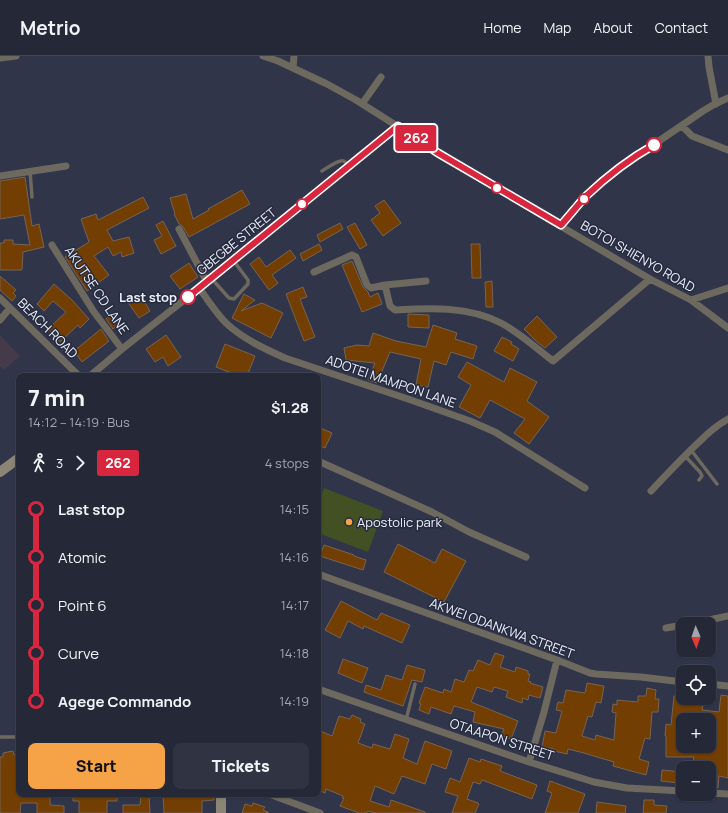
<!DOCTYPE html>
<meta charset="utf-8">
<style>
body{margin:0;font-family:Manrope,sans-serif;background:#303442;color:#f1f3f6;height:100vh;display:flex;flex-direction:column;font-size:15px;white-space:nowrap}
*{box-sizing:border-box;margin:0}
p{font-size:13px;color:#a3a6ad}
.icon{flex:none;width:22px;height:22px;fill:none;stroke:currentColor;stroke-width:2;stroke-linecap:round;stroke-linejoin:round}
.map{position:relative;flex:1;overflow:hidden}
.side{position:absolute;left:16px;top:317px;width:305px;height:424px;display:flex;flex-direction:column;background:#242837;border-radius:8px;box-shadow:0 1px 3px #0004,0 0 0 1px #414452}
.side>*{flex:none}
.badge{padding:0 8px;border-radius:3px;font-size:14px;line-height:26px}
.needle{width:26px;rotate:178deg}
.tools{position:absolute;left:676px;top:561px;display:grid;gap:8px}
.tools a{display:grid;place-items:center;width:40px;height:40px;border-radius:8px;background:#242837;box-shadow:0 1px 3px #0004,0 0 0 1px #414452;font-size:20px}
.map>.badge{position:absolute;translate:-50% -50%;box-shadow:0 0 0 2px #fff}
.legs{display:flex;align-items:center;gap:6px;height:44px;padding:0 12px;font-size:13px}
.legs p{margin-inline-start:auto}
.headline{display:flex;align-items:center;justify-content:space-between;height:68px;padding:0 12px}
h1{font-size:22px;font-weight:800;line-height:30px}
.button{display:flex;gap:8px;margin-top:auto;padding:8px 12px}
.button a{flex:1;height:46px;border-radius:8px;background:#f5a346;color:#111;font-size:16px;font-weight:800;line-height:46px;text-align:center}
.button a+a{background:#303442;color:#f1f3f6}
ul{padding:0 12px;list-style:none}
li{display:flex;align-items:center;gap:14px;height:48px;font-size:15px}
li i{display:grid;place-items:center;width:6px;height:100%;margin:0 5px;background:currentColor}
li i::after{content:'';width:10px;height:10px;margin:-5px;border:3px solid;border-radius:50%;background:#242837}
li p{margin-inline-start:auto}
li:first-child i{background:linear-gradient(#0000 50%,currentColor 0)}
li:last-child i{background:linear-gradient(currentColor 50%,#0000 0)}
header{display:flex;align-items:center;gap:24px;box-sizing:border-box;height:56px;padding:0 20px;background:#242837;border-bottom:1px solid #414452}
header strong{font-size:19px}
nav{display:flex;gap:22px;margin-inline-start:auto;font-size:14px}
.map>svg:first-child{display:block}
.medical{fill:#443a49}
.green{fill:#425024}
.building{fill:#733e02;stroke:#786354;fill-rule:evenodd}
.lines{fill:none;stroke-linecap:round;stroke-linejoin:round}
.lane{stroke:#6d695f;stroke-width:3.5}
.street{stroke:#6d695f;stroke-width:7}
.secondary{stroke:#8b8575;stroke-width:10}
.line-1-casing{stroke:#fff;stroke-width:9}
.line-1{stroke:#d7263d;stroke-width:6}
.stop-1-dot{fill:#fff;stroke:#d7263d;stroke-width:2}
.poi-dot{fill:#f5a346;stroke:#262b3e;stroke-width:1.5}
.labels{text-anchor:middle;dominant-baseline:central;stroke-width:3;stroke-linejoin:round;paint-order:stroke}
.street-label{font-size:13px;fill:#ecf0fd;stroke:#262b3e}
.stop-label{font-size:13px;font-weight:bold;fill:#ecf0fd;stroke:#262b3e;text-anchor:end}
.poi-label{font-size:13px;fill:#ecf0fd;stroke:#262b3e;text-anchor:start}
</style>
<header>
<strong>Metrio</strong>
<nav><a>Home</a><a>Map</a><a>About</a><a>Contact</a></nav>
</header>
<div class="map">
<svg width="728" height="757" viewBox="0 0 728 757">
<rect width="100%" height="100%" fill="#303549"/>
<path class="medical" d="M0,279L20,300L4,314L0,310Z"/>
<path class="green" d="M324,432L383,455L368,496L318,477V449Z"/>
<path class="building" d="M25,121L32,170L39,168L44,191L23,196L22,214H0V187H4V184H13V188L30,189L24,159L0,163V125Z
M242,134L250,148L189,181L183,171L181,169L179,168L174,158H175L170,142L186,138L193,163L209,154L208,153Z
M143,141L149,152L107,174L113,185L129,181L134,197L122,201L121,196L113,200L108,191L94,200L109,219L87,235L65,201L89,186L81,163L96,158L98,164Z
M384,144L401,167L383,180L371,164L380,157L375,150Z
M163,165L176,190L161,198L154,184L162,180L156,169Z
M340,167L343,173L320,186L317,179Z
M355,167L367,189L360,193L347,171Z
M319,188L322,194L303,205L300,198Z
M471,188H480L481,222H472Z
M290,194L296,202L272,219L278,227L269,234L250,208L259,201L266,211Z
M352,205L363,231L368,236L370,241L378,237L382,248L362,256L342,209Z
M189,207L198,221L180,233L170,220Z
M0,220L16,234L13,237L16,240L12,245L0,234Z
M492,225L493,251H486L485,226Z
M54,228L72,244L89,263L80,272L78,269L60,286L48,273L66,256L53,245L44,255L37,248Z
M303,231L307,241L300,243L315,281L304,285L286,238Z
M137,238L143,245H144L150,255L139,262L127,245Z
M244,238L255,244L241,255L262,247L283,257L271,282L232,262Z
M112,258L120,267L113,273L106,263Z
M408,258L429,259V272L408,271Z
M537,260L557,281L545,292L536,285L524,273Z
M433,269L457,277L455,283L477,290L473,303L451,296L446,309L434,305L428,331L416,329L421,303L390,296L377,327L368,324L375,307L346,304L344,292L357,289L369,290L373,277L396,285L426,291Z
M101,273L109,285L82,306L74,295Z
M166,279L181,301L168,310L163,301L155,306L146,293Z
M502,281L512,286L511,288L519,293L513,305L494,295Z
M225,288L255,300L247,320H239L216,311Z
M467,306L504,326L510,312L537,326L527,345L549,361L529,388L514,377L525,363L490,344L480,362L459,351L471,329L458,321Z
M318,371L332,377L325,392L318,389Z
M398,488L435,507L442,493L466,505L444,546L384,516Z
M324,489L354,499V500L366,504L363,514L320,500Z
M341,545L377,564L381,557L410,569L402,587L364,570L363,573L348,565L340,582L325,574Z
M495,597L504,600L500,611L515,616L516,611L528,615V618H530L528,625L531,626L530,627L543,631L540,642L529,639L528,644L523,642L522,647L506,641L508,635L494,631L492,636L477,631L471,646L518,665L511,683L501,679L504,673L473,666L475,656L454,650L451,658L431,651L429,658L419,654L421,648L419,647L425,631L443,637L444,633L451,636L455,623L464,626L469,614L473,615L478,604L490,609Z
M343,603L368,612L362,627L338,617Z
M407,609L425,614L422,626L412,624L403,650L364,636L366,629L381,634L386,619L402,624Z
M587,627L604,630L601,647L596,646L592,661L588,660L582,680L595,684L596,679L614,684L616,657L612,656L613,648L617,649V644L638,646V640H646L647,632L656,634L655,643H659L658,656H652L650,683L645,682L639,703L649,706L646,719L613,710L614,706L584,697L568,693L567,698L554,695V693L542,691L545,675L556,677L562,655L556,654L558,646L563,647L566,634L585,637Z
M721,639L728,640V722L719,720L718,732L709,730V712H692L694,701H666V680H665L666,668L671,669L674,640L704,644L702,654L719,656ZM683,659L703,661V664H709V690H683Z
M352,659L361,663L360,666L365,668L358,687L372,692L373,688L390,693L395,678L409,683L403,702L417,708L425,685L452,695L446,713L432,708L425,728L402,720L394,738L375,730L370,745L389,751L391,744L425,756V757H375L367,755L366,757H359L340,750L344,742H342L343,740L326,733L325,737L318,734V674L332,680L339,660L350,663Z
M13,695L14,699L19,698V738H50V749L64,750V757H37V747H21L20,757H0V701H3V697Z
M469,702L480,706L481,703L502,710L500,715L537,729L532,743L482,724L480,728L473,726L467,743L478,747L479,748L475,757H452L458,740L445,736L450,722L460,726Z
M662,714L683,716V726L679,725V727L661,725Z
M550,725L585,738L578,757H545L552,737L547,735Z
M73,738H117V745H107V757H79V745H73Z
M141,738H149L150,757H123V749H140Z
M163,738H214V744L202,745V757H164Z
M644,744H654V749L667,750L666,757H643Z
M597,746L626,750L625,757H596Z
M253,747L265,751L263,754L268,756V757H242L245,748L252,750Z"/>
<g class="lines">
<path class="lane" d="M30,115L32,141
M322,115C327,112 339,103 344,105C346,106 347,108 348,110
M211,222L229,242L234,243L248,228V224L233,204
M691,394L717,428
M685,400L700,416L702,420L699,424
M406,664L415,628
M0,681H19"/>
<path class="street" d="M263,0L278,5L327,28L356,44L397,70L438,97L486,126L650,223L691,244L728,272
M708,0L709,11L716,48
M0,2L16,0
M293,12L294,0
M362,48L381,21
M682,70L692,80L728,94
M0,120L66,110
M561,169L586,141L615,115L636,99L656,87L703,55L713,49L728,42
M179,173L207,226
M52,189L94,256L122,293
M314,216L352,199L356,201L367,229L371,232L385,229L390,250L395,254C431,252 468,250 501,267C520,277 536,292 553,305L650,223
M385,229L426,225
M199,232C208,244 216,257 226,267C243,283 265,293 285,302L408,343L470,365L495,376L585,432
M0,242L79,320
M691,244L728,232
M0,264L10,252
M90,320L122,293L207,226L397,70
M318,405L432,456L469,476L526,501
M651,435C667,418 682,402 699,386C708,377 717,369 728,363
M318,518L557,604L590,617L596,618L641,621L683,626
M690,568L728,560
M666,572L683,569
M709,628L728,630
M318,633L529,706L594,726L627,732L683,735
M529,706L544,656L557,604
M709,737L728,738
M269,738L320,757"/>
<path class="secondary" d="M0,416L19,402
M221,738V757"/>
</g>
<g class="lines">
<defs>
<path id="line-1" d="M188,241L398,70L438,97L561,169C569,160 577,150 585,141C606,121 629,103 654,89"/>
</defs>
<use href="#line-1" class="line-1-casing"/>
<use href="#line-1" class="line-1"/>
</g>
<g class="stop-1-dot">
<circle cx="654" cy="89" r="7"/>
<circle cx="497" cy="132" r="5"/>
<circle cx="584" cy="143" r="5"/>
<circle cx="302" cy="148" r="5"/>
<circle cx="188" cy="241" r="7"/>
</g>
<circle class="poi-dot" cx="349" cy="466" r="4"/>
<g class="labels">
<g class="street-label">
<text transform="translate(236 185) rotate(-39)">GBEGBE STREET</text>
<text transform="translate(638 200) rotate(30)">BOTOI SHIENYO ROAD</text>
<text transform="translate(97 234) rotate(56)">AKUTSE CD LANE</text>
<text transform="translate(48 272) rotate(45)">BEACH ROAD</text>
<text transform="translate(391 325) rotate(19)">ADOTEI MAMPON LANE</text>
<text transform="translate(502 572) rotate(20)">AKWEI ODANKWA STREET</text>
<text transform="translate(502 683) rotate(18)">OTAAPON STREET</text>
</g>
<g class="stop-label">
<text x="177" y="241">Last stop</text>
</g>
<g class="poi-label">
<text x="357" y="466">Apostolic park</text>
</g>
</g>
</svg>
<div class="tools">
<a><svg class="needle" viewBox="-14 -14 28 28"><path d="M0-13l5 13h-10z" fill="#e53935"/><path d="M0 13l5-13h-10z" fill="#a3a6ad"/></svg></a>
<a><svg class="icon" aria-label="locate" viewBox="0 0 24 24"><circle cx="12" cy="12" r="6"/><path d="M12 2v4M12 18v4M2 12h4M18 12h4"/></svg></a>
<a>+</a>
<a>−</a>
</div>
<b class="badge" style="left:416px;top:82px;background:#d7263d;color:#fff">262</b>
<section class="side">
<div class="headline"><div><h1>7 min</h1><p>14:12 – 14:19 · Bus</p></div><b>$1.28</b></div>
<div class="legs"><svg class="icon" aria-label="walk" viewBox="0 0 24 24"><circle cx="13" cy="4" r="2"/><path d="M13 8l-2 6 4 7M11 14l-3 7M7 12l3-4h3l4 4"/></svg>3<svg class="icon" aria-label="forward" viewBox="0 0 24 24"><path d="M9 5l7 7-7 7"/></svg><b class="badge" style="background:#d7263d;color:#fff">262</b><p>4 stops</p></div>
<ul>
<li><i style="color:#d7263d"></i><b>Last stop</b><p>14:15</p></li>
<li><i style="color:#d7263d"></i><span>Atomic</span><p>14:16</p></li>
<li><i style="color:#d7263d"></i><span>Point 6</span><p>14:17</p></li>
<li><i style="color:#d7263d"></i><span>Curve</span><p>14:18</p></li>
<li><i style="color:#d7263d"></i><b>Agege Commando</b><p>14:19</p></li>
</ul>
<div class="button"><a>Start</a><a>Tickets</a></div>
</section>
</div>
